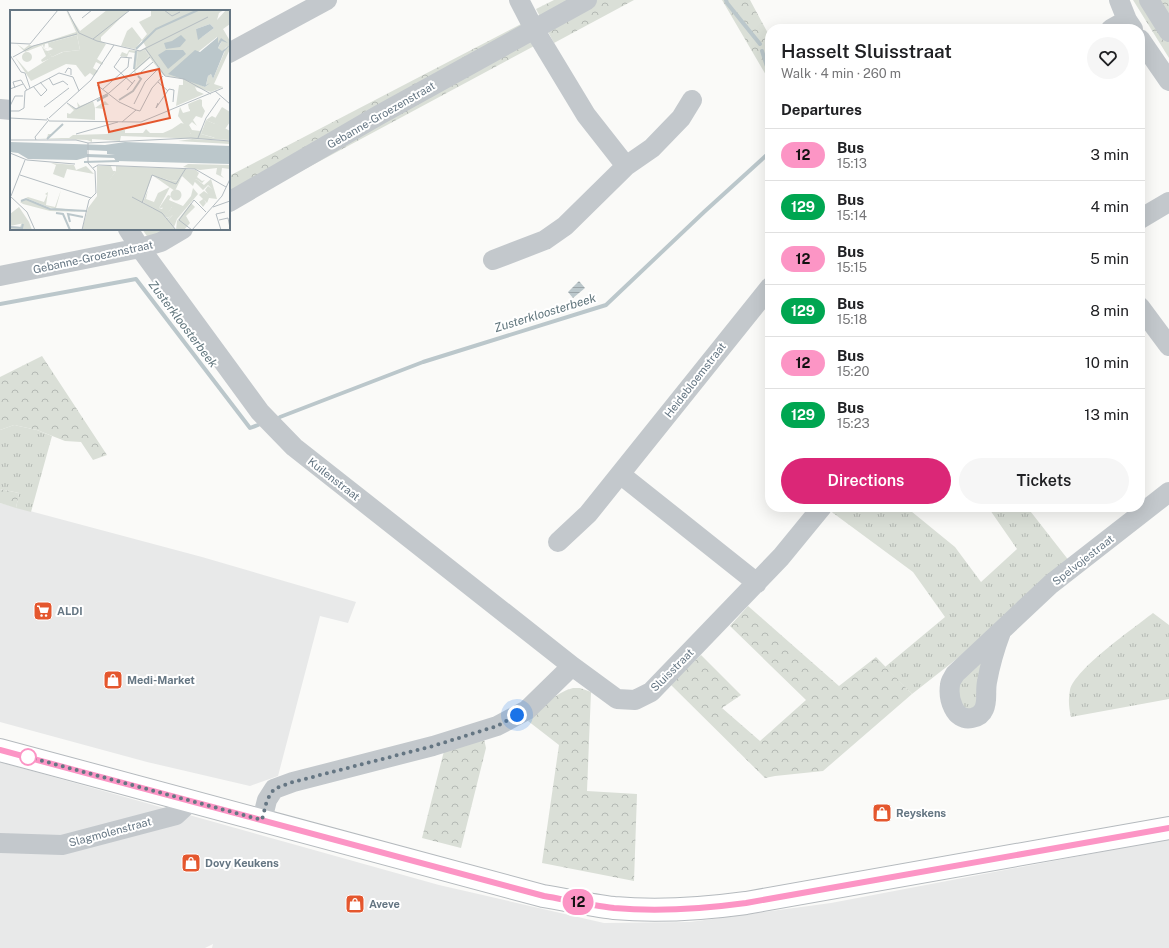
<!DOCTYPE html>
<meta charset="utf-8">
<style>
body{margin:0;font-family:"Public Sans",sans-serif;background:#f6f6f6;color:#202124;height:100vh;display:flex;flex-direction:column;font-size:15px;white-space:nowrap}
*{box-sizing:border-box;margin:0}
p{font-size:13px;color:#757577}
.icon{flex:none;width:22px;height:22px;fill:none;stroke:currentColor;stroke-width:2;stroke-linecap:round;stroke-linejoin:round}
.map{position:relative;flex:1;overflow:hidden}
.panel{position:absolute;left:765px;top:24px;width:380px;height:488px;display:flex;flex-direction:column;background:#fff;border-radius:16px;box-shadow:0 4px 16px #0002}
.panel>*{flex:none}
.badge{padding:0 8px;border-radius:13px;font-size:14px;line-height:26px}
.you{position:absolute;width:20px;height:20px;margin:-10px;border:3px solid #fff;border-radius:50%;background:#1a73e8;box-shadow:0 0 0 6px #1a73e833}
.map>.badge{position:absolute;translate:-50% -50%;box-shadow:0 0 0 2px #fff}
h2{padding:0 16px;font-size:15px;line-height:36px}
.round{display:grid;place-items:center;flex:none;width:42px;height:42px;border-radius:21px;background:#f6f6f6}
.headline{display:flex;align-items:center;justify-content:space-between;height:68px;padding:0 16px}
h1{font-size:19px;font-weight:600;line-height:30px}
.action{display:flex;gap:8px;margin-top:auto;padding:8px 16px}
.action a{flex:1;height:46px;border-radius:24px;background:#db2777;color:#fff;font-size:16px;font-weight:600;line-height:46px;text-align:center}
.action a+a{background:#f6f6f6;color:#202124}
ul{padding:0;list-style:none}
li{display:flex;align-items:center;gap:12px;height:52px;padding:0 16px;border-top:1px solid #e0e0e0}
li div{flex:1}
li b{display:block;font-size:15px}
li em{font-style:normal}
li .badge{min-width:44px;font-weight:700;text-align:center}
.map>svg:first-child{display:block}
.built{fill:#e8e9e9}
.grass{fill:url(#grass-tufts)}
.forest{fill:url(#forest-crowns)}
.water{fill:url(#water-rules)}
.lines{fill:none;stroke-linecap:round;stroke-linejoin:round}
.stream{stroke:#bbc7cb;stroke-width:4}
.major-casing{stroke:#b5babe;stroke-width:24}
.minor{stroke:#c3c8cc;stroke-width:20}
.major{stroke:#fff;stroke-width:22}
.line-casing{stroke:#fff;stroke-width:9}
.line{stroke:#fc95c5;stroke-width:6}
.walk{stroke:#657683;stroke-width:4;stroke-dasharray:0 7.2}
.stop-dot{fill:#fff;stroke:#fc95c5;stroke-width:2}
.labels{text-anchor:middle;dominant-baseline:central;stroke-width:4;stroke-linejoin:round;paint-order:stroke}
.street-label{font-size:11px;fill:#657683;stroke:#fff}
.poi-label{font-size:11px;font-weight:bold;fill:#657683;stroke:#fff;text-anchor:start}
.water-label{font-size:12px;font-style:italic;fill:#60757c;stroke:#fff}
.inset-river{fill:none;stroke:#bbc7cb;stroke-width:2}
.inset-road{fill:none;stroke:#b5bdc2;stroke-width:1}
.view{fill:#e4572e;fill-opacity:0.15;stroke:#e4572e;stroke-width:2}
.inset-edge{fill:none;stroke:#657683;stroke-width:2}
</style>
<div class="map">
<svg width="1169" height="948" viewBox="0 0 1169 948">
<defs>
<pattern id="grass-tufts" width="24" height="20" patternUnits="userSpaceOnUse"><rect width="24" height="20" fill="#dadfd7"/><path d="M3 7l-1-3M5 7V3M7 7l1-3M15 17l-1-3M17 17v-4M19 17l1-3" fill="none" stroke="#b4b9b4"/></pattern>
<pattern id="forest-crowns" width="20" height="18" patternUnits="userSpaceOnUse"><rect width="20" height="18" fill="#dadfd7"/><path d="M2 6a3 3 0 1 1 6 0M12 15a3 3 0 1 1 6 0" fill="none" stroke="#b4b9b4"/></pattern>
<pattern id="water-rules" width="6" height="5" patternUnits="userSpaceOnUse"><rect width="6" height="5" fill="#bbc7cb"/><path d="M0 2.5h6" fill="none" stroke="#9ca6aa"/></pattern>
</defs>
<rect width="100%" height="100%" fill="#fafaf8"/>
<path class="built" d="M0,503L202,557L356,602L348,623L320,616L278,776L250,786L147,762L0,722Z
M0,762L439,885L604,923L690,922L831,903L1169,839V948H212L213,944L205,948H0Z"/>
<path class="grass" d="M14,425L37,430L52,436L31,512L16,508L19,493L0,489V430Z
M832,507H906L955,547L981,582L1017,549L990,510L987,507H1027L1070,562L977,643L912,694L885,667L945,617L913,572L829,510Z
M1153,613L1169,625V699L1071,717C1069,709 1068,699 1070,690C1075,669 1134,628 1153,613Z
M983,657L975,710L961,709L957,678Z"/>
<path class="forest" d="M554,0H634L554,43L536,9Z
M722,0H750L770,37V82Z
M1133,0H1169V58Z
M523,23L536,45L229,210V176Z
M142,229H193L156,249Z
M42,356L107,455L93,460L81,442L65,441L37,430L14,425L0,430V377Z
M0,489L19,493L16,508L0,503Z
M748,606L839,686L876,657L912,694L823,771L775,776L765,778L670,684L701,655L741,695L722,708L760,741L806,700L730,626Z
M573,688H580L591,692L587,791L637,794L634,881L542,863L559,745L528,721C542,708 554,693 573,688Z
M484,739L486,748L461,848L422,838L444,751Z"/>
<path class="water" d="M579,281L585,288L573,298L568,292Z"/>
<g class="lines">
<path class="stream" d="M726,0L727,3L760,44
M762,51L770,76
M0,304L136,279L250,428L258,425
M280,417L423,362L606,305L704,212L770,152"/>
<defs>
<path id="major" d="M0,750L543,896C567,900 590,905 614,908C658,912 702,909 746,903L1169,828"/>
</defs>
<use href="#major" class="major-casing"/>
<path class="minor" d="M519,0L534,29L586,115L626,166
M1119,0L1127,20L1133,29
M1149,0L1169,32
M1111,29L1127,20
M1140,39L1169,81
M229,53L327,0
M0,109L11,110
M229,202L379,115L587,0
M1140,219L1169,202
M128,229L140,248L260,412L294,447L572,666L617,699L635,700L651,692L781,557L822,507
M493,260L545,240L565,226L626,166L652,148L681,118L692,100
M0,276L140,248L161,242L183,229
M1140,307L1169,346
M620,474L757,583
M558,542L588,514L770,287
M1001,632C995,648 990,665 987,682C985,691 988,701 984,709C982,714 977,717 972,718C954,722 948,698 950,685C950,681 953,678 955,674L1051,584L1169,492
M262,820L267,800L274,789L293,782L433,746L497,726L527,710L572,666
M0,843L62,845L176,815L191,801"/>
<use href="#major" class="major"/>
</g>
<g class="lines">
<defs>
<path id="line" d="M0,750L544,896C567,900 590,905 614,908C658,912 702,909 746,903L1169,828"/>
</defs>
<use href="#line" class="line-casing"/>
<use href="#line" class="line"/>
<path class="walk" d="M28,757L262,820L267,800L274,789L293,782L433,746L497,726L517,715"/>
</g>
<defs>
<symbol id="supermarket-square" viewBox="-11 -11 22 22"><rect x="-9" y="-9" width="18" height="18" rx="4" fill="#e4572e" stroke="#fff"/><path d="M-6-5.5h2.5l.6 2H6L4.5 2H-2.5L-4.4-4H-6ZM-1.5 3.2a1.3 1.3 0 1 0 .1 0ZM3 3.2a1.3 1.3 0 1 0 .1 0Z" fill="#fff"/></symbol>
<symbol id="shop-square" viewBox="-11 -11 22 22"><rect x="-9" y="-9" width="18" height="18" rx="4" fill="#e4572e" stroke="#fff"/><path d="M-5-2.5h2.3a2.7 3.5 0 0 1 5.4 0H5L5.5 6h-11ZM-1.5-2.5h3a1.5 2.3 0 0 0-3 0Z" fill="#fff"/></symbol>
</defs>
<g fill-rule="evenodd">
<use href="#supermarket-square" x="32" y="600" width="22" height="22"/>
<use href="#shop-square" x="102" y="669" width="22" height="22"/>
<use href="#shop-square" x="871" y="802" width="22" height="22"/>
<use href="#shop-square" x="180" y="852" width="22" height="22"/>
<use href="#shop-square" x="344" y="893" width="22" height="22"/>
</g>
<circle class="stop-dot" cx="28" cy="757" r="8"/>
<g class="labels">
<g class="street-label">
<text transform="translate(381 115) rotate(-30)">Gebanne-Groezenstraat</text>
<text transform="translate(93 257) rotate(-12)">Gebanne-Groezenstraat</text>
<text transform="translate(695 380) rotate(-52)">Heidebloemstraat</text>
<text transform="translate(334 479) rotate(38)">Kuilenstraat</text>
<text transform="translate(1083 560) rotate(-38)">Spelvojestraat</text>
<text transform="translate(672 670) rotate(-45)">Sluisstraat</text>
<text transform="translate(110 832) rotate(-15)">Slagmolenstraat</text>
</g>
<g class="poi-label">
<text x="57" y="611">ALDI</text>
<text x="127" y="680">Medi-Market</text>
<text x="896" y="813">Reyskens</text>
<text x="205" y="863">Dovy Keukens</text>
<text x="369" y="904">Aveve</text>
</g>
<g class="water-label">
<text transform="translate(545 313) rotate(-17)">Zusterkloosterbeek</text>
<text transform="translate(183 324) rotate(53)">Zusterkloosterbeek</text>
</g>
</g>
<g transform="translate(10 10)">
<rect width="220" height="220" fill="#fafaf8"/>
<path d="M122,17L132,30L125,39L111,36L117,21ZM67,25L70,40L52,42L42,47L38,41L43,39L40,37L34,40L38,41L41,48L32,52L31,50L36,46L31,35L34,39L39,38L38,33ZM135,40L139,46L126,58L128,41ZM190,89L192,90V96L195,101L192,108L179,99L178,94ZM212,97L220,102V112L215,119L203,112ZM196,110L205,114L206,128L191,124ZM171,113L175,114L181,124H162V119ZM106,156L175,159L169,170L161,171L142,165L133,192L156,208L154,220H72L78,198L106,161ZM186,169L194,175L201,169L207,189L199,188L197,193L194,190L196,193L193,197L189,192L193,189L189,185L194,181L198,184L195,180L198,176L202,179L198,175L193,180L184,171ZM183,178L188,184L167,209L164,217L158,210L163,205L157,208L155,206L162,197L149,198L158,185L161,186L159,190L173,196L181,186ZM51,180L46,198L75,201L45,199L38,197L16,188L10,191L18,187L34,192L37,185L35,184L38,182L36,195L45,197ZM15,189L41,199L75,202L40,201L13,194L10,192ZM181,193L185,197L176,206L180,213L174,220H166L167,211ZM9,197L19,212L0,216V204Z" fill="#dadfd7"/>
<path d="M56,0L70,21L97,0H119L91,27V31L96,34L87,49L93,53L92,55L86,52L83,58L88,61L84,66L80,63L75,67L66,55L56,54L21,71L5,47L18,62L40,48L38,40L42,47L53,42L70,40L67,25L35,34L34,39L33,35L15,42L7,34L14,39L19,35L23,36L66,22ZM141,0H214L209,3L207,10L216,0H220V14L213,19L220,31V39L204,74L213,77L201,82L185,77L187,81L194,84L166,96L169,75H173V69L153,65L140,48L125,61L132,70L124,62L125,43L119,42L117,47L110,46L112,42L117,44L119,40L130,41L136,37L132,30L137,24L129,12L141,6ZM200,14L204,18L192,27L186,19ZM207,27L208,33L210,31H217H212L208,38L212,42L217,36L203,69L201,64L198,66L196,76L198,75L195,77L174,68L188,42ZM135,40L139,46L126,58L128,42ZM83,91L85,98L95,91L99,95H93L92,98L95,99L85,98V110L57,108V103L60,104L64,100L57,94L66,99L68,97L67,92L70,96ZM170,97L173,103L180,101V98L192,108L186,106L183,110L187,116L182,112L179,115L182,120L190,121L193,117L191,124L205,128L201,124L205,114L196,110L202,106L206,108L204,112L220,121V130L111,126L110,131L82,129V132L77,130L26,128H37L38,124H42L39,128H59L63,125L97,124L110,119L115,120V123H133L136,119L140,123H153L162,119L163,124H181L168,106ZM182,129L220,131V134L168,131ZM41,153L64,155L66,160L76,156L84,164L57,159L54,168L43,164L46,155ZM178,154L220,155V159L212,158L211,165L214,168L206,164L207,158L190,160L173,157ZM87,156H101L103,161H106L87,188ZM175,159L186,160L189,163L187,167L192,171L195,170L192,173L186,169L183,176L172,166L165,181L142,165L161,171L169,170ZM160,177L149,198L152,199L156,193L162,197L155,207L156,209L164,204L158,210L165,219L149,220L148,211L153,210V207L140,201L143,199L133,192L138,180L136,189L144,192L148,183Z" fill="#dadfd7" fill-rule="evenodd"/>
<path d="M12,212H19L22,220H0V216L10,217Z" fill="#dadfd7"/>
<path d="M12 47a5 5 0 1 1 10 0a5 5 0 1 1-10 0ZM160.5 185a5.5 5.5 0 1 1 11 0a5.5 5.5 0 1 1-11 0Z" fill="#dadfd7"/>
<path d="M200,14L204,18L188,30L186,19ZM171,25L176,30L170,37L156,39L154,33L162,31ZM208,27V33L211,28L218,33L212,31L210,34L208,38L212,41L220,35L214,42L203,69L201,64L198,66L196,75L200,73L195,77L158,64L185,40L190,42ZM156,40H173L176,44L158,59L148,45ZM0,132L95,135L115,132L220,136V154L106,151L104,148L77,147L67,150L18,149L8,143L0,142ZM77,140L97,141V144L105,145L77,144Z" fill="#bbc7cb" fill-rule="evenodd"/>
<path class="inset-river" d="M126,39L146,19L188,0M124,59L126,41M109,90L123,81L131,69L128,66M87,91L98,85M37,129L53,114M74,152L109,151M11,191L16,189L40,199L77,201M46,203L53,204L60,220M60,212L58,204L73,207M0,217L12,218L13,214"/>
<path class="inset-road" d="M57,0L69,23L87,31L130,41L198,7M154,0L162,6L170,2M72,8L82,0M83,29L120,0M0,33L20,34L48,0M135,38L155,66L174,69L201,84M0,45L11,62L15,63L20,78M3,47L23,36L67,24M122,48L111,47L104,57L123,74M131,62L143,52M55,63L58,58L61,59V65M39,68L43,75L53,71L58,75M148,72L158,81M87,75L109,92L126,100M23,76L31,86L37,80L30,72M5,78L3,72L11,70L17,80M0,79L13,74M93,79L118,57L119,48M117,80L125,70M205,81L220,94M57,93L66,99L99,83L140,47M148,93L146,98L159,79L164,80L163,92M124,94L135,72L147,60M0,96L5,86H13M34,97L59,78M0,101H9L14,98L15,81L49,63L63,67L69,81M0,108L37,110M37,108L39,111L131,112L213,78M39,108L81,70L104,35M112,112L126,100L130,101L142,78L153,66M66,124L108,112M188,128L196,108L210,88M0,130H66L78,133M26,130L25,127L38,111M78,133L181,128L220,131M78,133V153L85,161L86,183L79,190M0,143L17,150L65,154M83,158L88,155L185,159L216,177M10,165L81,188M0,186L17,202L25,220M1,186L15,150M122,187L152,203L166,220M132,193L142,165L166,174L176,158M203,197L220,191M196,202L184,190L169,210L182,220L212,186L220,169M209,210L218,208L220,218M72,220L79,190M211,220L206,204L215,202"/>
<path class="view" d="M149,59L160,108L99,122L88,73Z"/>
<rect width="220" height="220" class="inset-edge"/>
</g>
</svg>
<div class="you" style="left:517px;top:715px"></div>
<b class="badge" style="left:578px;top:902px;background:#fc95c5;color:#111">12</b>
<section class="panel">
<div class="headline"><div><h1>Hasselt Sluisstraat</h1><p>Walk · 4 min · 260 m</p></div><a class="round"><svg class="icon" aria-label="heart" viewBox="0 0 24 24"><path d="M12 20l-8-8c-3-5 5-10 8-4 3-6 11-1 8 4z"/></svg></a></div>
<h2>Departures</h2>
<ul>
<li><span class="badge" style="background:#fc95c5;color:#111">12</span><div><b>Bus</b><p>15:13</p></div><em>3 min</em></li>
<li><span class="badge" style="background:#00a651;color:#fff">129</span><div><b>Bus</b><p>15:14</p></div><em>4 min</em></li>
<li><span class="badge" style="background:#fc95c5;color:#111">12</span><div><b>Bus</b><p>15:15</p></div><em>5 min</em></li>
<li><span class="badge" style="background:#00a651;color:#fff">129</span><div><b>Bus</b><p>15:18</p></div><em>8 min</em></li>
<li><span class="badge" style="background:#fc95c5;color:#111">12</span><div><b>Bus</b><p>15:20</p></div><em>10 min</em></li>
<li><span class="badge" style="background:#00a651;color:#fff">129</span><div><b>Bus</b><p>15:23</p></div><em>13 min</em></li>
</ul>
<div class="action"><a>Directions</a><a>Tickets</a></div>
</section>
</div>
